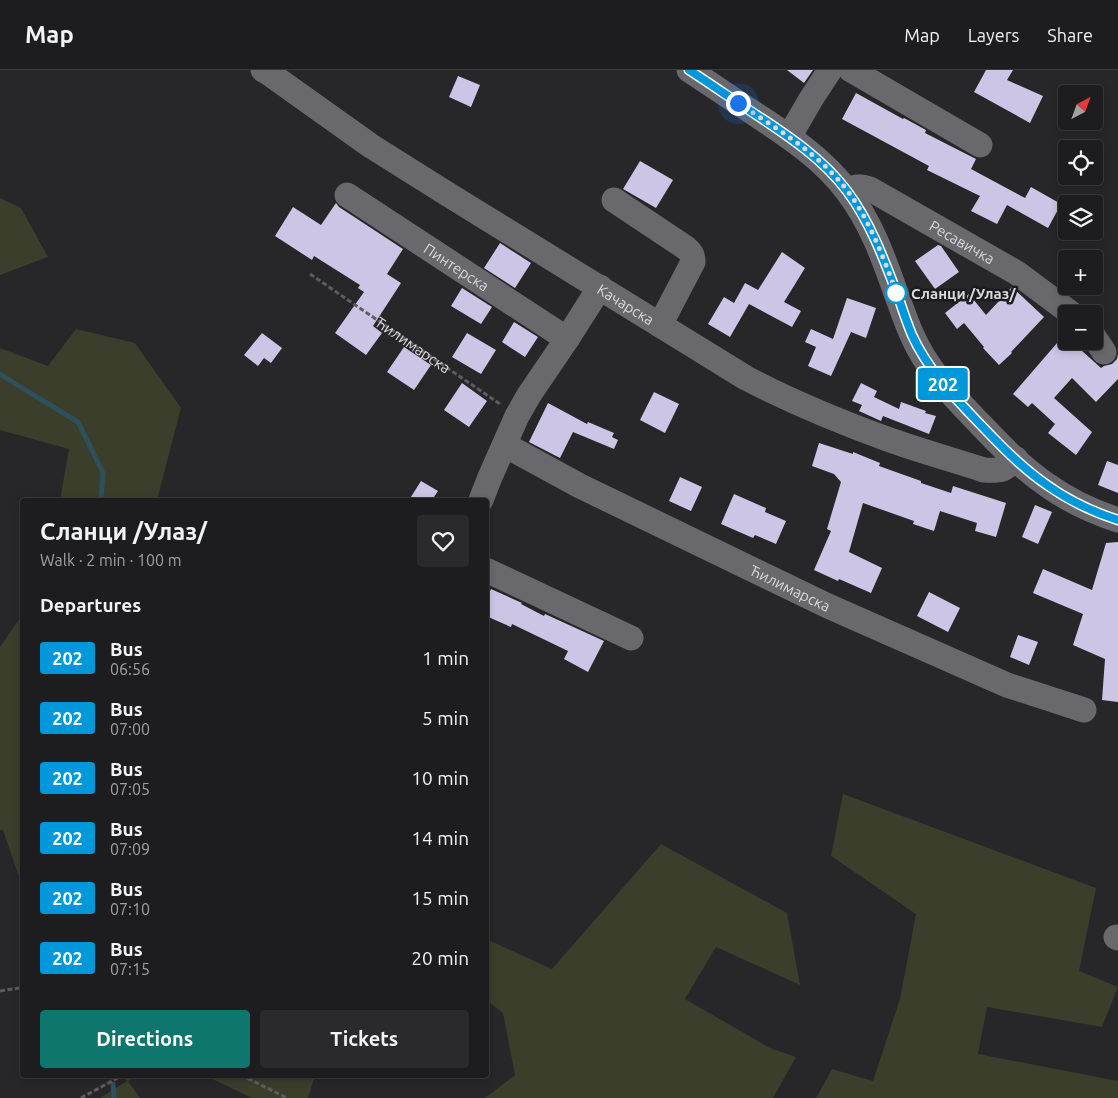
<!DOCTYPE html>
<meta charset="utf-8">
<style>
body{margin:0;font-family:Ubuntu,sans-serif;background:#2a292c;color:#f1f3f6;height:100vh;display:flex;flex-direction:column;font-size:19px;white-space:nowrap}
*{box-sizing:border-box;margin:0}
p{font-size:16px;color:#a0a1a4}
.icon{flex:none;width:28px;height:28px;fill:none;stroke:currentColor;stroke-width:2;stroke-linecap:round;stroke-linejoin:round}
.map{position:relative;flex:1;overflow:hidden}
.drawer{position:absolute;left:20px;top:428px;width:469px;height:580px;display:flex;flex-direction:column;background:#1d1c1f;border-radius:5px;box-shadow:0 2px 8px #0003,0 0 0 1px #3b3a3d}
.drawer>*{flex:none}
.badge{padding:0 10px;border-radius:4px;font-size:18px;line-height:32px}
.needle{width:32px;rotate:41deg}
.fabs{position:absolute;left:1058px;top:15px;display:grid;gap:10px}
.fabs a{display:grid;place-items:center;width:45px;height:45px;border-radius:5px;background:#1d1c1f;box-shadow:0 2px 8px #0003,0 0 0 1px #3b3a3d;font-size:25px}
.you{position:absolute;width:25px;height:25px;margin:-12px;border:4px solid #fff;border-radius:50%;background:#1a73e8;box-shadow:0 0 0 8px #1a73e833}
.map>.badge{position:absolute;translate:-50% -50%;box-shadow:0 0 0 2px #fff}
h2{padding:0 20px;font-size:19px;line-height:45px}
.round{display:grid;place-items:center;flex:none;width:52px;height:52px;border-radius:5px;background:#2a292c}
.headline{display:flex;align-items:center;justify-content:space-between;height:85px;padding:0 20px}
h1{font-size:24px;font-weight:600;line-height:38px}
.button{display:flex;gap:10px;margin-top:auto;padding:10px 20px}
.button a{flex:1;height:58px;border-radius:5px;background:#0f766e;color:#fff;font-size:20px;font-weight:600;line-height:58px;text-align:center}
.button a+a{background:#2a292c;color:#f1f3f6}
ul{padding:0;list-style:none}
li{display:flex;align-items:center;gap:15px;height:60px;padding:0 20px}
li div{flex:1}
li b{display:block;font-size:19px}
li em{font-style:normal}
li .badge{min-width:55px;font-weight:700;text-align:center}
header{display:flex;align-items:center;gap:30px;box-sizing:border-box;height:70px;padding:0 25px;background:#1d1c1f;border-bottom:1px solid #3b3a3d}
header strong{font-size:24px}
nav{display:flex;gap:28px;margin-inline-start:auto;font-size:18px}
.map>svg:first-child{display:block}
.green{fill:#3a3e2b}
.lines{fill:none;stroke-linecap:round;stroke-linejoin:round}
.stream{stroke:#2d505c;stroke-width:5}
.building{fill:#cdc5e6}
.path{stroke:#5d5c5e;stroke-width:3;stroke-dasharray:5 2.5;stroke-linecap:butt}
.minor{stroke:#69686c;stroke-width:25}
.line-casing{stroke:#fff;stroke-width:11}
.line{stroke:#0098da;stroke-width:8}
.walk{stroke:#d9d8da;stroke-width:5;stroke-dasharray:0 9}
.stop-dot{fill:#fff;stroke:#0098da;stroke-width:2.5}
.labels{text-anchor:middle;dominant-baseline:central;stroke-width:5;stroke-linejoin:round;paint-order:stroke}
.street-label{font-size:15px;fill:#d9d8da;stroke:#1d1d1f}
.stop-label{font-size:15px;font-weight:bold;fill:#d9d8da;stroke:#1d1d1f;text-anchor:start}
</style>
<header>
<strong>Map</strong>
<nav><a>Map</a><a>Layers</a><a>Share</a></nav>
</header>
<div class="map">
<svg width="1118" height="1028" viewBox="0 0 1118 1028">
<rect width="100%" height="100%" fill="#272629"/>
<path class="green" d="M0,128L21,138L48,187L0,205Z
M76,259L135,273L181,338L157,430H60L69,379L0,360V278L48,296Z
M22,545V816L3,760H0V577Z
M843,724L1096,818L1079,901L1118,917L1102,957L987,937L978,984L1118,1011V1028H816L832,999L873,1011L900,929L916,844L831,786Z
M661,774L787,843L800,915L716,877L685,929L770,978L796,987L773,1028H485L515,1005L503,943L486,930V869L552,899Z
M121,1005H140L128,1011L140,1028H100L127,1011Z
M204,1005H315L308,1028H252Z"/>
<g class="lines">
<path class="stream" d="M0,304L19,316L78,352L103,403L101,430
M112,1005V1007
M113,1014L114,1028"/>
</g>
<path class="building" d="M787,0H813L804,13Z
M986,0H1013L1007,10L1043,26L1030,53L974,22Z
M458,6L480,15L471,37L449,27Z
M856,23L903,49L904,48L926,60L925,63L976,89L971,99L1025,128L1031,117L1061,134L1048,158L1007,135L997,154L971,141L980,126L927,100L929,96L842,49Z
M640,91L673,110L656,138L623,119Z
M336,133L339,137L403,179L387,204L401,213L373,256L382,263L366,285L335,263L364,222L358,218L360,215L314,186L312,190L275,166L293,137L321,155Z
M500,173L531,193L515,218L484,198Z
M938,175L941,176L959,202L935,219L915,191Z
M782,182L805,198L784,232L801,241L792,257L749,234L730,267L708,254L724,227L734,233L745,213L758,220Z
M1012,217L1044,247L1011,282L1012,283L999,295L983,278L984,277L964,253L957,259L945,243L969,224L986,245Z
M462,218L492,237L481,254L451,236Z
M847,228L876,238L866,268L851,262L831,306L808,296L816,277L805,272L811,259L833,269Z
M514,252L538,267L525,287L502,272Z
M262,263L282,278L271,293L264,288L258,296L244,285Z
M467,263L496,280L481,304L452,287Z
M1064,265L1066,267V271H1071L1101,298L1104,296L1112,294L1117,289L1118,284V309L1096,332L1072,308L1054,328L1092,362L1076,385L1048,363L1055,354L1032,333L1028,337L1013,324Z
M404,277L431,295L414,320L387,302Z
M462,313L487,331L469,357L444,340Z
M861,313L877,321L874,327L899,339L901,332L926,341L925,343L936,346L929,364L883,346L881,351L859,341L862,335L852,331Z
M654,322L679,334L665,363L640,350Z
M548,333L587,354L588,352L614,363L612,367L618,370L614,379L573,362L560,388L529,372Z
M819,373L853,384V382L880,393L879,396L921,411V413L951,423L953,416L1006,433L996,467L975,461L977,453L940,441L934,461L913,454L914,451L863,433L849,482L882,498L871,523L839,509L838,511L814,500L831,461L827,459L841,412L834,404L812,396Z
M1107,391L1118,395V423L1098,415Z
M680,407L702,417L691,441L669,431Z
M421,411L438,421L432,430H409Z
M734,424L766,438L765,442L786,451L776,474L755,465L753,468L721,454Z
M1035,435L1052,442L1038,474L1022,467Z
M1118,472V632L1102,630L1105,589L1073,575L1083,544L1033,523L1043,499L1092,520L1106,473Z
M491,519L522,533L521,534L544,546L545,544L604,571L588,602L564,589L568,581L512,554L511,557L486,546V530Z
M929,522L960,538L948,562L917,546Z
M1018,565L1038,572L1029,595L1010,587Z"/>
<g class="lines">
<g class="path">
<path id="s1" d="M310,204L500,334"/>
<path d="M0,921L19,918L22,919"/>
<path d="M241,1005L287,1028"/>
<path d="M81,1028L123,1005"/>
</g>
<g class="minor">
<path id="s2" d="M263,0L270,4L371,76L449,125L746,308C792,332 840,352 890,370C921,381 953,390 984,400C1001,401 1003,401 1016,389"/>
<path d="M689,0C712,15 735,31 758,46C790,67 824,90 847,121C871,152 884,189 897,226C902,239 906,252 912,265C927,300 954,327 980,354C1001,376 1022,398 1047,415C1068,430 1093,442 1118,450"/>
<path d="M851,0L980,75"/>
<path d="M789,67L811,29L830,0"/>
<path id="s3" d="M847,120C856,116 861,116 870,119L1017,203L1072,244"/>
<path id="s4" d="M347,125L567,269"/>
<path d="M614,130L686,178C691,182 693,185 693,192L660,255"/>
<path d="M1094,267L1104,282"/>
<path id="s5" d="M505,375L580,416L828,536L1007,615L1084,640"/>
<path d="M481,430L490,407L517,346L529,325L567,269L600,217"/>
<path d="M486,500L631,568"/>
<path d="M1116,867L1118,868"/>
</g>
</g>
<g class="lines">
<defs>
<path id="line" d="M689,0C712,15 735,31 758,46C790,67 824,90 847,121C871,153 885,192 899,229C903,241 907,253 912,265C927,298 952,325 978,352C999,374 1021,397 1047,415C1068,430 1093,442 1118,450"/>
</defs>
<use href="#line" class="line-casing"/>
<use href="#line" class="line"/>
<path class="walk" d="M738,33C776,58 818,83 846,119C871,151 885,192 899,230L896,223"/>
</g>
<circle class="stop-dot" cx="896" cy="223" r="10"/>
<g class="labels">
<g class="street-label">
<text stroke="none"><textPath href="#s3" startOffset="130">Ресавичка</textPath></text>
<text stroke="none"><textPath href="#s4" startOffset="131">Пинтерска</textPath></text>
<text stroke="none"><textPath href="#s2" startOffset="432">Качарска</textPath></text>
<text stroke="none"><textPath href="#s1" startOffset="125">Ћилимарска</textPath></text>
<text stroke="none"><textPath href="#s5" startOffset="319">Ћилимарска</textPath></text>
</g>
<g class="stop-label">
<text x="911" y="223">Сланци /Улаз/</text>
</g>
</g>
</svg>
<div class="fabs">
<a><svg class="needle" viewBox="-14 -14 28 28"><path d="M0-13l5 13h-10z" fill="#e53935"/><path d="M0 13l5-13h-10z" fill="#a0a1a4"/></svg></a>
<a><svg class="icon" aria-label="locate" viewBox="0 0 24 24"><circle cx="12" cy="12" r="6"/><path d="M12 2v4M12 18v4M2 12h4M18 12h4"/></svg></a>
<a><svg class="icon" aria-label="layers" viewBox="0 0 24 24"><path d="M12 4l9 5-9 5-9-5zM3 14l9 5 9-5"/></svg></a>
<a>+</a>
<a>−</a>
</div>
<div class="you" style="left:738px;top:33px"></div>
<b class="badge" style="left:943px;top:314px;background:#0098da;color:#fff">202</b>
<section class="drawer">
<div class="headline"><div><h1>Сланци /Улаз/</h1><p>Walk · 2 min · 100 m</p></div><a class="round"><svg class="icon" aria-label="heart" viewBox="0 0 24 24"><path d="M12 20l-8-8c-3-5 5-10 8-4 3-6 11-1 8 4z"/></svg></a></div>
<h2>Departures</h2>
<ul>
<li><span class="badge" style="background:#0098da;color:#fff">202</span><div><b>Bus</b><p>06:56</p></div><em>1 min</em></li>
<li><span class="badge" style="background:#0098da;color:#fff">202</span><div><b>Bus</b><p>07:00</p></div><em>5 min</em></li>
<li><span class="badge" style="background:#0098da;color:#fff">202</span><div><b>Bus</b><p>07:05</p></div><em>10 min</em></li>
<li><span class="badge" style="background:#0098da;color:#fff">202</span><div><b>Bus</b><p>07:09</p></div><em>14 min</em></li>
<li><span class="badge" style="background:#0098da;color:#fff">202</span><div><b>Bus</b><p>07:10</p></div><em>15 min</em></li>
<li><span class="badge" style="background:#0098da;color:#fff">202</span><div><b>Bus</b><p>07:15</p></div><em>20 min</em></li>
</ul>
<div class="button"><a>Directions</a><a>Tickets</a></div>
</section>
</div>
